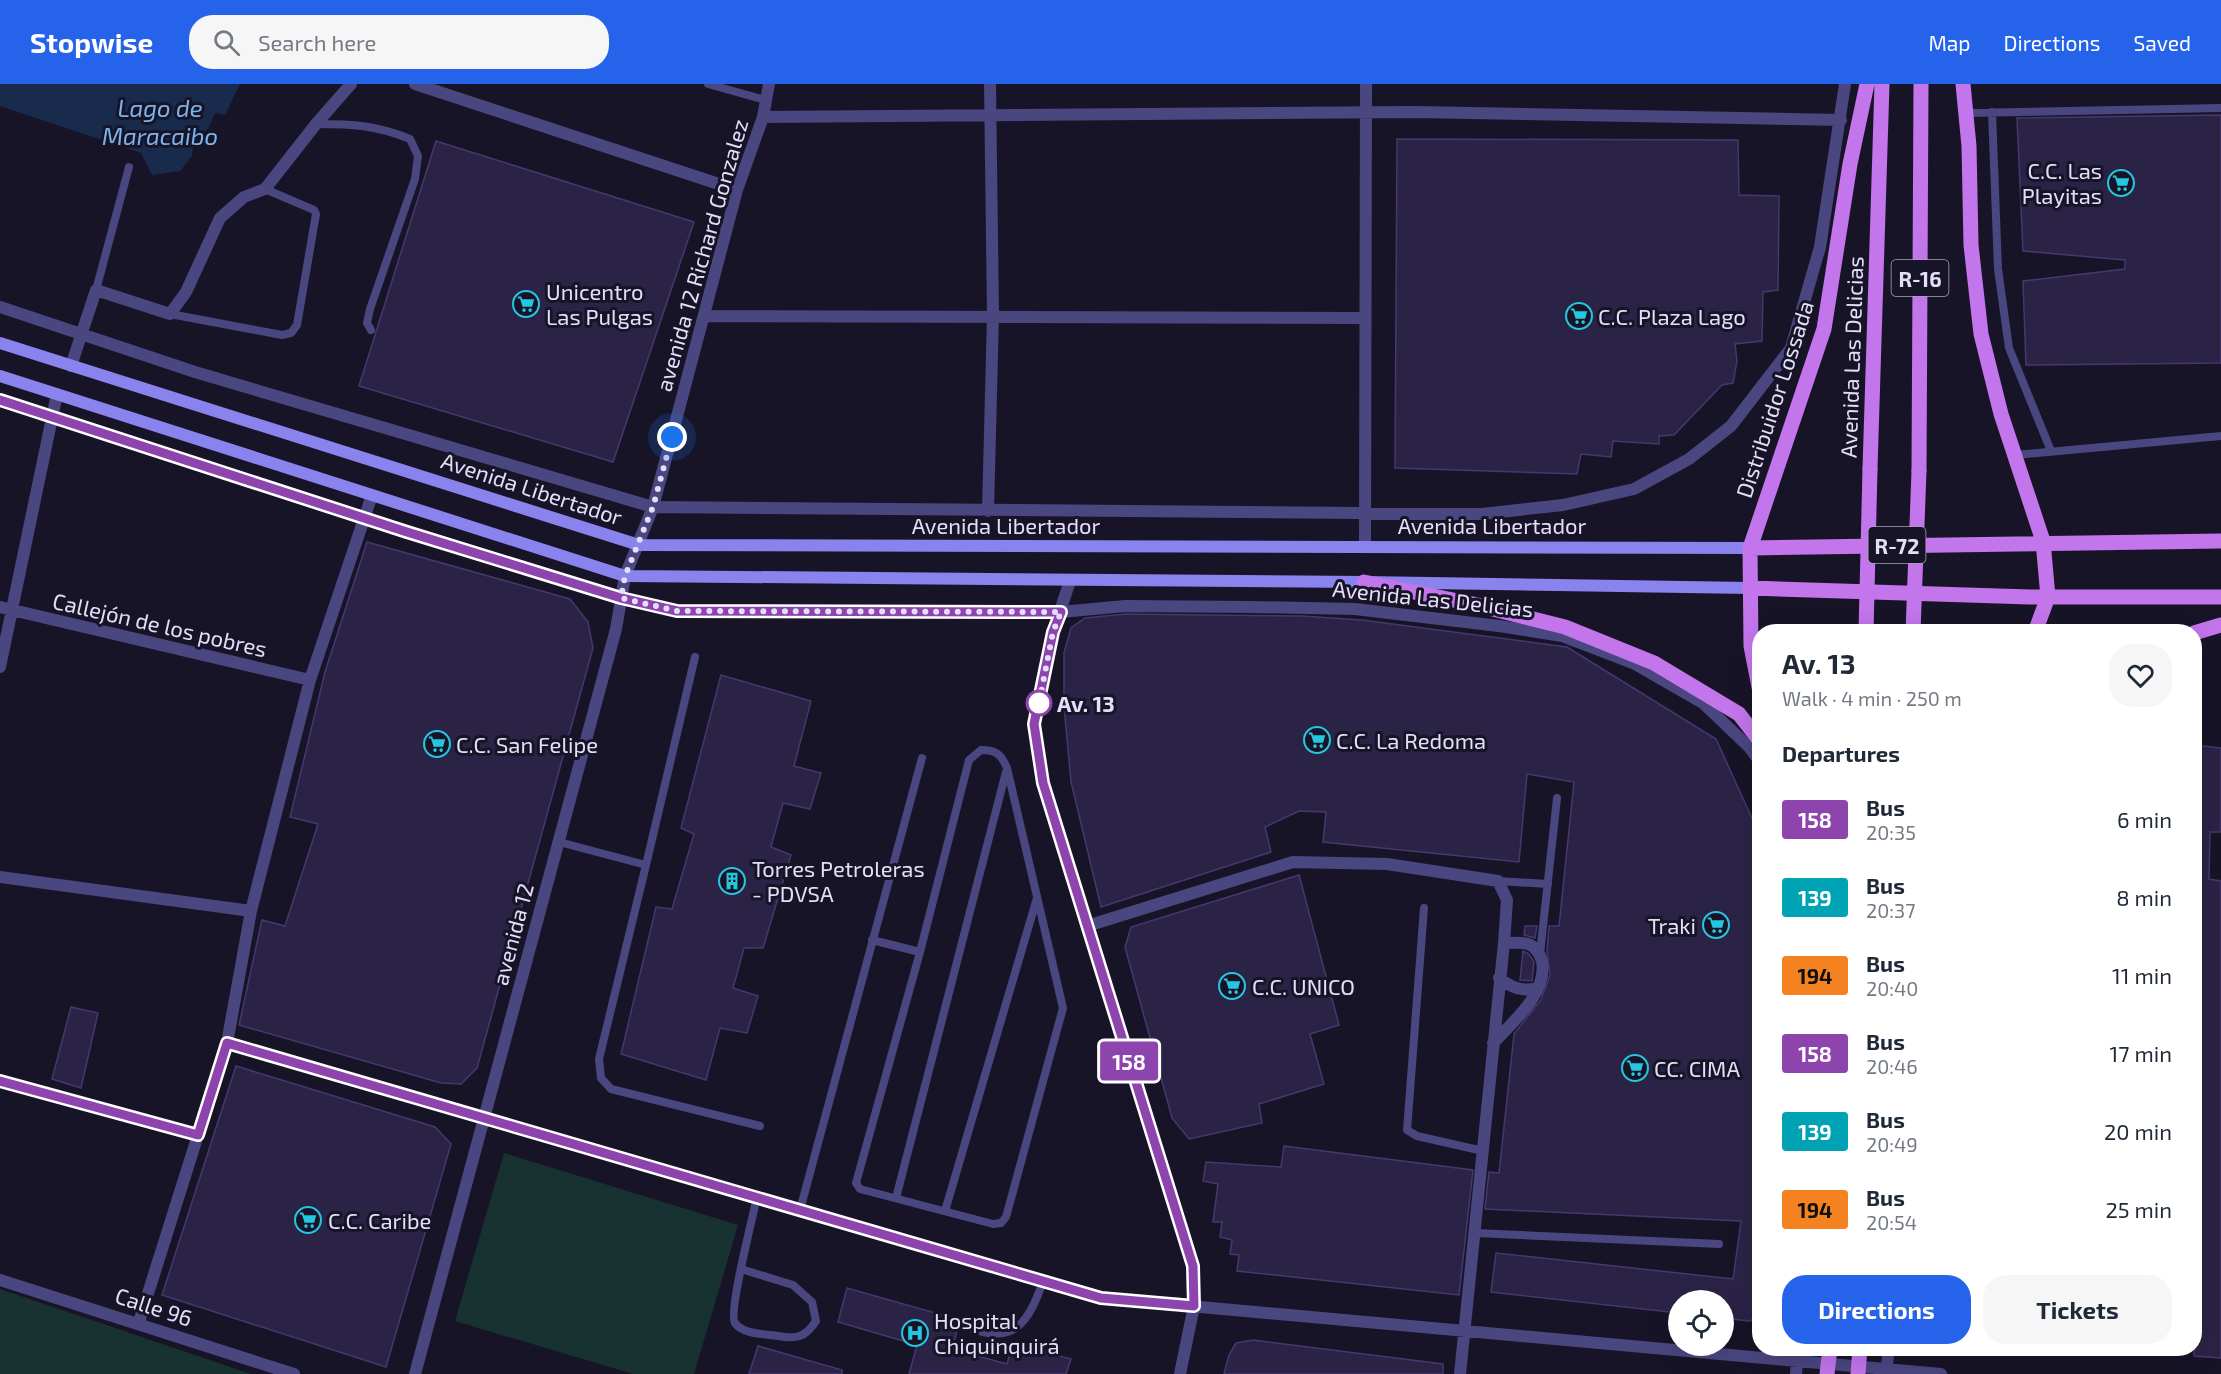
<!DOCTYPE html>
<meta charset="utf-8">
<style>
body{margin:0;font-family:"Exo 2",sans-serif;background:#f6f6f7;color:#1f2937;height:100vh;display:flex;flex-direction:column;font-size:22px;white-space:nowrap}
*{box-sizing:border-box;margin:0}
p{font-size:20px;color:#747a83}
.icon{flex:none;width:33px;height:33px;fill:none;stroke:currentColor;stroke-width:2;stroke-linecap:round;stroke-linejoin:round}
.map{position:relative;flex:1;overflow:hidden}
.panel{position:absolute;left:1752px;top:540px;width:450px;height:732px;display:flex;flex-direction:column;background:#fff;border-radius:24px;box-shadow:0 6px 24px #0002}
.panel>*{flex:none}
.badge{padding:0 12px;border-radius:4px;font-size:21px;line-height:39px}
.buttons{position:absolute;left:1668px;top:1206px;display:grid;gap:12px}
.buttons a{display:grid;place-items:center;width:66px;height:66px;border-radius:50%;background:#fff;box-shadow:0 6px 24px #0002;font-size:30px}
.you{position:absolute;width:30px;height:30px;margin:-15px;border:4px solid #fff;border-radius:50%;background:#1a73e8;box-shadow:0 0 0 9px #1a73e833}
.map>.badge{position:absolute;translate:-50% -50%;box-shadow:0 0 0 3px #fff}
h2{padding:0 30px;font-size:22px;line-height:54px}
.round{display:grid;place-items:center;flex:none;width:63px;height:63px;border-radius:24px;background:#f6f6f7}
.overview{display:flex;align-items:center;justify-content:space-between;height:102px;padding:0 30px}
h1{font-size:28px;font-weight:700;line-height:45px}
.button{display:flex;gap:12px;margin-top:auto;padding:12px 30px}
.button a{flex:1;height:69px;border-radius:24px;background:#2563eb;color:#fff;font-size:24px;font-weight:700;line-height:69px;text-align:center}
.button a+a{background:#f6f6f7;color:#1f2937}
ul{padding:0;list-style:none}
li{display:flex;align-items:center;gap:18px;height:78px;padding:0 30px}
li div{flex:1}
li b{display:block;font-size:22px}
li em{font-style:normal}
li .badge{min-width:66px;font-weight:700;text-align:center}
header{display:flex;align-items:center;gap:36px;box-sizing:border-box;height:84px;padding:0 30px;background:#2563eb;color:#fff}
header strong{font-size:28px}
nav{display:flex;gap:33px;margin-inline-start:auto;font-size:21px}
.search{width:420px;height:54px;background:#f6f6f7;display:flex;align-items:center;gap:15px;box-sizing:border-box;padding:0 21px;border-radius:24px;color:#747a83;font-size:22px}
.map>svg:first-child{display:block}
.green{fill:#183131}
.water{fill:#192b4c}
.building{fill:#2b2346;stroke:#45386f;stroke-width:1.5}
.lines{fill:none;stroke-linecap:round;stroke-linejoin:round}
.lane{stroke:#4a4680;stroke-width:8}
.street{stroke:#4a4680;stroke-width:12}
.secondary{stroke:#8983ed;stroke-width:12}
.primary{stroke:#c375eb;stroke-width:15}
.primary-bridge{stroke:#c375eb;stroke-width:15}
.line-casing{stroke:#fff;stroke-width:14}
.line{stroke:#8e44ad;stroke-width:9}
.walk{stroke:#e3dffa;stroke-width:6;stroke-dasharray:0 10.8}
.stop-dot{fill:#fff;stroke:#8e44ad;stroke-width:3}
.labels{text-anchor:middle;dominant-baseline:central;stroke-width:6;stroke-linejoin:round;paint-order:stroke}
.shield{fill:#181427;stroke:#a6a2bb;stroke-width:1.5}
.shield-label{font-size:21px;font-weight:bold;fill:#e3dffa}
.poi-label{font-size:22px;fill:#e3dffa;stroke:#181427;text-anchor:start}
.street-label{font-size:22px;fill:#e3dffa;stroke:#181427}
.stop-label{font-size:22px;font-weight:bold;fill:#e3dffa;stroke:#181427;text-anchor:start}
.water-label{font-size:24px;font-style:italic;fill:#7bb4ec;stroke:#181427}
</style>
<header>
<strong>Stopwise</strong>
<div class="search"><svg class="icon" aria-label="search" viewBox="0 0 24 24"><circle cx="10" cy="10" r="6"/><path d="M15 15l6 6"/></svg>Search here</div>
<nav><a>Map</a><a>Directions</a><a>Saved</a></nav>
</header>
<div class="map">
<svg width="2221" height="1290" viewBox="0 0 2221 1290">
<rect width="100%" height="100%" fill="#181427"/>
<path class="green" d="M504,1069L738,1141L694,1290H633L455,1237Z
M0,1205L251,1290H0Z"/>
<path class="water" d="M0,0H240L225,31L215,29L208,45L194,55L192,72L180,87L152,91L141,69L0,22Z"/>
<path class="building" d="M2221,31V279L2026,281L2023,197L2125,185V176L2023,167L2017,34Z
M1397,55L1738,56L1739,111L1779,112L1778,206L1763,208L1762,257L1735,260L1737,277L1733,299L1722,301L1674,351L1659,352V360L1613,357L1611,373L1581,370L1577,390L1395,384Z
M436,57L694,138L613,378L359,302Z
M367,458L570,515L588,538L593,564L477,984L461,1000L441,999L239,941L262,836L285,842L318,740L290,733L325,588Z
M1125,530L1302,532L1362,536L1567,563L1716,655L1760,752V1233L1749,1237L1724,1234V1216H1678V1229L1491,1208L1496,1169L1733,1195L1741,1137L1485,1125L1489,1088L1499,1089L1514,950L1541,916L1550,891L1547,867L1549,842H1559L1574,698L1527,690L1519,778L1323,758L1326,728L1299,727L1265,743L1271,768L1101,823L1071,698L1064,622V569L1071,544L1085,534Z
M721,591L811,617L794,682L821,689L810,725L783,719L771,763L791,771L763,864H744L733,904L758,912L747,949L720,944L706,996L621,970L656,823L672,825L694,750L681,744Z
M2194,661L2221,664V748H2210L2209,795L2221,797V1274L2194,1272Z
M1299,791L1339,941L1310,950L1324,1000L1259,1020L1262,1039L1189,1055L1172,1034L1125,863L1131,843Z
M1525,842H1537L1535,854L1524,851Z
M1523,867L1529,870L1534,878L1532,897L1520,896Z
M71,923L98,929L81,1004L52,995Z
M236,982L435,1043L451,1060L386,1283L162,1211Z
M1284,1062L1473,1086L1459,1211L1237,1187L1239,1171L1230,1170L1232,1156L1220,1153L1222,1138H1213L1218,1100L1203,1097L1206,1078L1281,1083Z
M847,1204L960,1236L952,1265L1007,1280L1013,1259L1071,1275L1066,1290H909L917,1261L838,1238Z
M1253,1256L1443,1280V1290H1224L1229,1271L1236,1259Z
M758,1262L842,1286V1290H749Z"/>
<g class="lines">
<path class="lane" d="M708,0L765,16
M1992,28L1998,185L2009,264L2051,367
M1967,29L2221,24
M316,40C352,40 376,41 410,55L418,72L415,95L370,225L367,239L371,246
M96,206L129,83
M170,230L282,251L291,249L297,241L316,130L314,126L265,105
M2015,371L2221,352
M559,758L646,781L599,975L601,994L611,1005L760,1042
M646,781L695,573
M1498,797L1548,800
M1424,824L1407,1046L1417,1052L1483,1067
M872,856L920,868L856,1099L860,1105L993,1140L1001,1139L1006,1133L1063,924L1007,684C1001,670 996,666 981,666L969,676L920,868
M1540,870L1557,714
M896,1114L1006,688
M800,1126L922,674
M945,1127L1037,814
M1475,1149L1719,1160
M741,1185L793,1201L812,1218L816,1237C805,1254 796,1255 778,1252C765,1250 742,1250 735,1239C728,1229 753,1132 757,1113
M966,1242C1013,1263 1029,1239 1043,1197"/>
<path class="street" d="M415,0L737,106
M763,33L1414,28L1841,36
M0,223L195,288L653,423L1482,430L1563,421L1634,405L1689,375L1731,342L1791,264L1820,163L1845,0
M704,232L1365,234
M71,282L96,206L170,230L186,208L220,134L244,113L265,105L316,40L351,0
M0,316L365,434L621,514L677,527L1061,528L1125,522L1252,523L1355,525L1499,542L1562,552L1635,580L1703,619L1750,664L1760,678
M988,427L993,231L990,0
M1365,463L1366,0
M1070,497L1053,548L1034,640L1043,699L1193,1182L1194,1222L1180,1290
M0,523L310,596
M0,583L57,310
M0,793L251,827
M1087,842L1293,778L1387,780L1498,797L1507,816L1504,859L1460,1290
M1499,894C1512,904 1522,908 1538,904
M227,959L1101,1214L1941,1290
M1493,959C1513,938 1548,909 1542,877C1540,870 1535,862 1528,860C1521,858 1511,859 1504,859
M0,997L198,1051
M0,1196L294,1290
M139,1238L227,959L251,827L310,596L372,411
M415,1290L616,545L625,492L653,423L737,106L763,33L769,0
M1796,1290L1798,1264
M1886,1290L1889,1264"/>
<path class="secondary" d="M0,259L639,461L1750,464
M0,292L625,492L1364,498L1749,504"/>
<path class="primary" d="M1963,0L1969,62L1971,161L1981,250L2001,330L2043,457L2048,513L2035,548
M1870,385L1882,0
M1919,387L1921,0
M1750,464L2221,457
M1364,498L1473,520L1565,543L1654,579L1739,630L1760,657
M1749,504L2030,513H2221
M2194,549L2221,541
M1760,608L1751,562L1750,464L1824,245L1850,80L1867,0
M1827,1290L1830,1264
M1858,1290L1860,1264"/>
<path class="primary-bridge" d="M1866,548L1870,385
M1913,548L1919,387"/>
</g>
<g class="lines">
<defs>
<path id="line" d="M0,316L407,448L621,514L677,527L1061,528L1053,548L1034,640L1043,699L1193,1182L1194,1222L1101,1214L227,959L198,1051L0,997"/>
</defs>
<use href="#line" class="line-casing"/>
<use href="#line" class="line"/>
<path class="walk" d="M672,353L653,423L625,492L621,514L677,527L1061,528L1053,548L1039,619"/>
</g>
<defs>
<symbol id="supermarket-ring" viewBox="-11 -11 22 22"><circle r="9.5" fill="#181427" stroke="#25c7e0" stroke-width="1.5"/><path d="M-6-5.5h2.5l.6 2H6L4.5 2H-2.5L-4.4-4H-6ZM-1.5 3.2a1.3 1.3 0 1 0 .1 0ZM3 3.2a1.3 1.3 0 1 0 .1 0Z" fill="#25c7e0"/></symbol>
<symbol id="building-ring" viewBox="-11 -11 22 22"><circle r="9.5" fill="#181427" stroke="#25c7e0" stroke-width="1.5"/><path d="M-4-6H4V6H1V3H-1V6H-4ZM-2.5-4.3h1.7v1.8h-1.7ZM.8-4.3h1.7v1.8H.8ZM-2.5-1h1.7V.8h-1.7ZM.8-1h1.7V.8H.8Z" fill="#25c7e0"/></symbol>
<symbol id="hospital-ring" viewBox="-11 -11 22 22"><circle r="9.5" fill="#181427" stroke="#25c7e0" stroke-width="1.5"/><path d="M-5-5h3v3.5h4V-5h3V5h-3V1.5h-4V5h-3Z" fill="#25c7e0"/></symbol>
</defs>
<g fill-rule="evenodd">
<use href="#supermarket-ring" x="2106" y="84" width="30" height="30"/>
<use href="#supermarket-ring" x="511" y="205" width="30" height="30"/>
<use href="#supermarket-ring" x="1564" y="217" width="30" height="30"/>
<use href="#supermarket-ring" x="1302" y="641" width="30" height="30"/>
<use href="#supermarket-ring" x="422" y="645" width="30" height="30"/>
<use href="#building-ring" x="717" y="782" width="30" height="30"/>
<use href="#supermarket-ring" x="1701" y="826" width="30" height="30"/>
<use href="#supermarket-ring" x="1217" y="887" width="30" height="30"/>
<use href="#supermarket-ring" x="1620" y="969" width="30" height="30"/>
<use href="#supermarket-ring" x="293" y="1121" width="30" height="30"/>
<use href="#hospital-ring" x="900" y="1234" width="30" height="30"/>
</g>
<circle class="stop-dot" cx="1039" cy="619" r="12"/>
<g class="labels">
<g class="shield">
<rect x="1891.5" y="176" width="57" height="36" rx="4.5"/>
<rect x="1868.5" y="443" width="57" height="36" rx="4.5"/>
</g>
<g class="shield-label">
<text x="1920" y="194">R-16</text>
<text x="1897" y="461">R-72</text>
</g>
<g class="poi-label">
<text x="2102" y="86" text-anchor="end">C.C. Las<tspan x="2102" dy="25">Playitas</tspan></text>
<text x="546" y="207">Unicentro<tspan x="546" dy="25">Las Pulgas</tspan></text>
<text x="1598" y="232">C.C. Plaza Lago</text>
<text x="1336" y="656">C.C. La Redoma</text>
<text x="456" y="660">C.C. San Felipe</text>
<text x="752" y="784">Torres Petroleras<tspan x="752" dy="25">- PDVSA</tspan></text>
<text x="1696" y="841" text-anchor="end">Traki</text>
<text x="1252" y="902">C.C. UNICO</text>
<text x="1654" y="984">CC. CIMA</text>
<text x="328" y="1136">C.C. Caribe</text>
<text x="934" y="1236">Hospital<tspan x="934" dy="25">Chiquinquirá</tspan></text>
</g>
<g class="street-label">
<text transform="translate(701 171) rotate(-74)">avenida 12 Richard Gonzalez</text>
<text transform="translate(1851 273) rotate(-88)">Avenida Las Delicias</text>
<text transform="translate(1774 315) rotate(-72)">Distribuidor Lossada</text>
<text transform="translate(532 404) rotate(18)">Avenida Libertador</text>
<text x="1006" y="441">Avenida Libertador</text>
<text x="1492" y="441">Avenida Libertador</text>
<text transform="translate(1433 514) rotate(6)">Avenida Las Delicias</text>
<text transform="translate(160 540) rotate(13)">Callejón de los pobres</text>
<text transform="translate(512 850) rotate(-75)">avenida 12</text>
<text transform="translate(154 1222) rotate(18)">Calle 96</text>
</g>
<g class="stop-label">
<text x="1057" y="619">Av. 13</text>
</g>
<g class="water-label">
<text x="160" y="23">Lago de<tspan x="160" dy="28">Maracaibo</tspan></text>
</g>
</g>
</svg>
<div class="buttons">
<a><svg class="icon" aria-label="locate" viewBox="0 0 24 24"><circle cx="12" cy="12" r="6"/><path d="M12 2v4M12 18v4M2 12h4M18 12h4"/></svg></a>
</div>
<div class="you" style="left:672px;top:353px"></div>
<b class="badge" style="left:1129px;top:977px;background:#8e44ad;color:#fff">158</b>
<section class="panel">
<div class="overview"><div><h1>Av. 13</h1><p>Walk · 4 min · 250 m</p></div><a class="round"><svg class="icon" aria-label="heart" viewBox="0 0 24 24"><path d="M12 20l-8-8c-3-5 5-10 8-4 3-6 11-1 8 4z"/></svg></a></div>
<h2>Departures</h2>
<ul>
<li><span class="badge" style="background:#8e44ad;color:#fff">158</span><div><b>Bus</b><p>20:35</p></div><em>6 min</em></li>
<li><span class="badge" style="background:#00a3b4;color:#fff">139</span><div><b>Bus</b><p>20:37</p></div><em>8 min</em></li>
<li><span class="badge" style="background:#f58220;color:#111">194</span><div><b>Bus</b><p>20:40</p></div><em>11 min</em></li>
<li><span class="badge" style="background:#8e44ad;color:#fff">158</span><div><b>Bus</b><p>20:46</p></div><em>17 min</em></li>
<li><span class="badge" style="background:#00a3b4;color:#fff">139</span><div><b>Bus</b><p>20:49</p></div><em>20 min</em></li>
<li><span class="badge" style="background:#f58220;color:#111">194</span><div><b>Bus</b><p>20:54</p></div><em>25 min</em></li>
</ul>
<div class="button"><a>Directions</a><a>Tickets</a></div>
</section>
</div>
